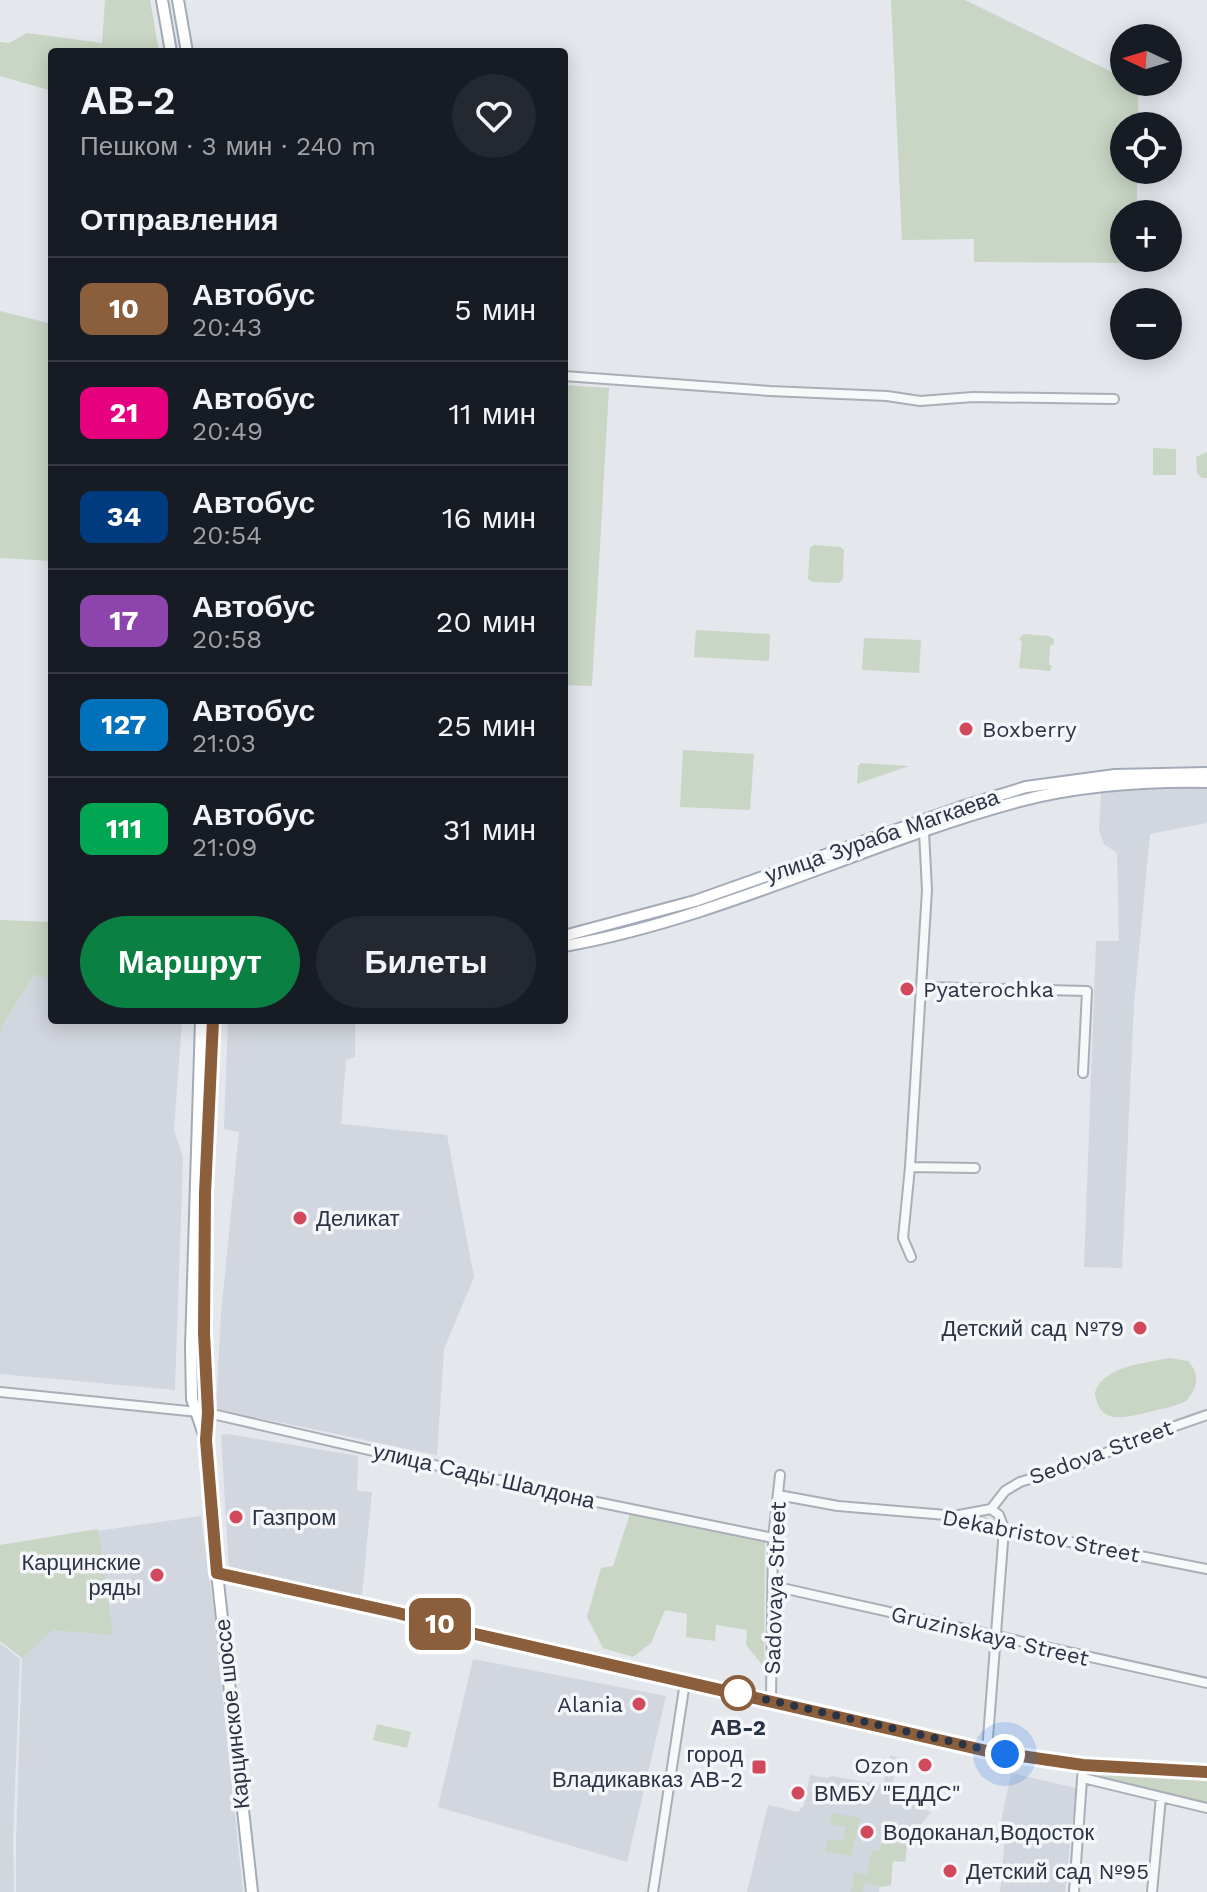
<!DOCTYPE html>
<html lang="ru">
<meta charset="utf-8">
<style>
body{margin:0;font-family:"Work Sans",sans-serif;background:#242831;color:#f1f3f6;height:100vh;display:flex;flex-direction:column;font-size:30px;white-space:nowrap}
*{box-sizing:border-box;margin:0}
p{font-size:26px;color:#9ea1a6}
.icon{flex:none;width:44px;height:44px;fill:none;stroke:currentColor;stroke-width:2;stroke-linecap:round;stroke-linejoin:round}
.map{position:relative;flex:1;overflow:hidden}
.details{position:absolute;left:48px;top:48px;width:520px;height:976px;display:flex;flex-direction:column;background:#171b24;border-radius:8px;box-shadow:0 4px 20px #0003}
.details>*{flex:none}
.badge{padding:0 16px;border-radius:12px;font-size:28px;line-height:52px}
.needle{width:52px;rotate:274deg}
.fabs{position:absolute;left:1110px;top:24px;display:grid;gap:16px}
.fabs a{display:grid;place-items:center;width:72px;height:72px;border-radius:50%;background:#171b24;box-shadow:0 4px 20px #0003;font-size:40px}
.you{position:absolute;width:40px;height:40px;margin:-20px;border:6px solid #fff;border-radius:50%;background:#1a73e8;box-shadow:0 0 0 12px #1a73e833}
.map>.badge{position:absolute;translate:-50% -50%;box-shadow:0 0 0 4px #fff}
h2{padding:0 32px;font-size:30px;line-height:72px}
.round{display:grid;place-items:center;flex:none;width:84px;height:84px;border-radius:42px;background:#242831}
.overview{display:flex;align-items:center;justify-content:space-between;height:136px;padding:0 32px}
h1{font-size:38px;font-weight:600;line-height:60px}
.button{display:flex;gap:16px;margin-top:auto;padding:16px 32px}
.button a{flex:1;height:92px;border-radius:48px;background:#0b8043;color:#fff;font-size:32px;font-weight:600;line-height:92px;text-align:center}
.button a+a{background:#242831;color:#f1f3f6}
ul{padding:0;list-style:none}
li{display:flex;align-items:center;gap:24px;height:104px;padding:0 32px;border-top:2px solid #363941}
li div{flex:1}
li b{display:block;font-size:30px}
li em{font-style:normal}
li .badge{min-width:88px;font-weight:700;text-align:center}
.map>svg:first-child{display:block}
.built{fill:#d2d6de}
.green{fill:#c9d6c5}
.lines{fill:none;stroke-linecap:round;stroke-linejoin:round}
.minor-casing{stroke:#a9aeb7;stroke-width:12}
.major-casing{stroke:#a3abb8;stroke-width:14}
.minor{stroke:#f7f8fa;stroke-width:8}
.major{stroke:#fff;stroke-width:10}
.line-casing{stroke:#fff;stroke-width:18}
.line{stroke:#8b5e3c;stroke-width:12}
.walk{stroke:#2b3445;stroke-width:8;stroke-dasharray:0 14.4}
.poi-dot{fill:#d1495b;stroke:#f4f6f9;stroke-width:3}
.stop-dot{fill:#fff;stroke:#8b5e3c;stroke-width:4}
.labels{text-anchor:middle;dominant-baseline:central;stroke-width:7;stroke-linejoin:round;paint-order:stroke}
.poi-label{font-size:22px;fill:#2b3445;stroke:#f4f6f9;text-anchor:start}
.street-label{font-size:22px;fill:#2b3445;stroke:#f4f6f9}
.stop-label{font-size:22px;font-weight:bold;fill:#2b3445;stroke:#f4f6f9}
</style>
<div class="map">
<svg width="1207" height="1892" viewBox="0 0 1207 1892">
<rect width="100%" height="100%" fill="#e4e7ec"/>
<path class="built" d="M1180,787L1207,789V823L1150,834L1134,1004L1122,1268L1084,1267L1096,941H1119L1117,853L1104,844L1099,830L1101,793Z
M34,975L52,979V1020H182L174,1130L183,1158L175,1390L0,1374V1035L3,1025Z
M228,1020H355V1057L346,1060L341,1124L447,1135L474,1277L444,1349L437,1455L216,1409L221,1313L239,1132L224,1129Z
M227,1434L358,1456L357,1491L372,1492L362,1595L229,1570L221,1435Z
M201,1516L215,1621L243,1892H16V1841L22,1658L0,1641V1545Z
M0,1643L20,1659L13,1839L14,1892H0Z
M473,1659L666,1696L627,1862L438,1807Z
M890,1755L898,1758L890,1796L931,1812L919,1827L923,1832L905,1849L889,1846L879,1892H747L768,1805L798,1812L804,1805L810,1775L827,1778L832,1776L883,1785Z
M1011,1773L1076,1788L1065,1892H1000L1005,1839L998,1836Z"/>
<path class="green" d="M105,0H150L159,52H52V91L0,76V42L9,43L27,33L102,43Z
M891,0H965L1124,78V82L1138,85V126H1124V170H1137V214H1124V258H1137V263L974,262V239L902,240Z
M0,311L52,324V561L0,558Z
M564,385L609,388L592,686L564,685Z
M1153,448L1176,449V475H1153Z
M1207,452V478H1202L1197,473L1196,457Z
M814,545L840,547L844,550L843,579L839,583L812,582L808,579L810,548Z
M696,630L770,634L769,661L694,657Z
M1024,634L1049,636L1054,639V644L1050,646L1049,664L1052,666L1050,671L1019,668L1022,642L1019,639Z
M864,638L921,640L919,673L862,670Z
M683,750L754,754L750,810L680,807Z
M861,763L909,766L857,784L858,766Z
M0,920L52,922V979L34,975L3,1025L0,1035Z
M1169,1358L1188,1361C1201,1375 1197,1389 1186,1401C1175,1407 1161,1409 1149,1412C1125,1418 1098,1426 1095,1392C1105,1365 1144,1364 1169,1358Z
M631,1511L765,1542L764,1667L746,1645L747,1630L716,1625L715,1641L686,1637L687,1614L665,1610L651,1643L633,1657L603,1648L587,1617L601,1568L613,1566Z
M98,1529L113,1635L53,1630L22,1658L0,1641V1545Z
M377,1724L411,1732L407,1748L373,1740Z
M1101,1772L1207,1780V1812L1099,1782Z
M832,1813L860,1818L851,1856L825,1852L828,1839L843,1841L846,1827L830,1824Z
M883,1839L907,1846L905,1862L893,1861L891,1885L882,1887L865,1883L862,1892H851L855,1872L867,1875L872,1850L879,1851Z"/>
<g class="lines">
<defs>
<path id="minor" d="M564,376L770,391L887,396L920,401L973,397L1114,399
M924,832L927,890L910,1167L975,1168
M923,987L1087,991L1083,1073
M910,1167L903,1238L911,1257
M0,1392L208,1413L587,1500L773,1538
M778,1495L838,1506L958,1516L1004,1529L1207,1569
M959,1515L991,1509L1005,1491L1020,1482L1080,1464L1138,1439L1207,1415
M217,1573L398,1613L471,1633L987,1751L1083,1765L1207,1772
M773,1586L1207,1683
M771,1701L773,1538L780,1475
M987,1751L1004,1529L999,1515L991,1509
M1083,1778L1207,1808
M653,1892L685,1682
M1074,1892L1083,1765
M1152,1892L1161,1797"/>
<path id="major" d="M162,0L171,52
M178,0L187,52
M564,936L695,901L961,807L1026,787L1115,775L1207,773
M564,946C722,918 866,842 1020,801C1081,785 1145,781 1207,782
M201,1020L191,1347L192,1399L205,1438
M213,1020L205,1193L204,1333L208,1413L206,1440L217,1573L252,1892"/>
</defs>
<use href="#minor" class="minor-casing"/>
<use href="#major" class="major-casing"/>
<use href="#minor" class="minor"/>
<use href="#major" class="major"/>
</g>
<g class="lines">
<defs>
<path id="line" d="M213,1020L205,1193L204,1333L208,1413L206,1440L217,1573L398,1613L471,1633L987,1751L1083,1765L1207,1772"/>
</defs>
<use href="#line" class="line-casing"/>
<use href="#line" class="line"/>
<path class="walk" d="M738,1693L1005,1754"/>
</g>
<g class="poi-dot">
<circle cx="966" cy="729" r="8"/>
<circle cx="907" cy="989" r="8"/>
<circle cx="300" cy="1218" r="8"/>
<circle cx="1140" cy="1328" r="8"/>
<circle cx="236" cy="1517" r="8"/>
<circle cx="157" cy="1575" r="8"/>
<circle cx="639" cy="1704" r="8"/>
<circle cx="925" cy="1765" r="8"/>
<rect x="751" y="1759" width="16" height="16" rx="4"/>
<circle cx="798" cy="1793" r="8"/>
<circle cx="867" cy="1832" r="8"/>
<circle cx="950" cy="1871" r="8"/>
</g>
<circle class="stop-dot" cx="738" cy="1693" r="16"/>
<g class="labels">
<g class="poi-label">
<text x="982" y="729">Boxberry</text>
<text x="923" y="989">Pyaterochka</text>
<text x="316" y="1218">Деликат</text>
<text x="1124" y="1328" text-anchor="end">Детский сад №79</text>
<text x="252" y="1517">Газпром</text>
<text x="141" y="1562" text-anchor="end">Карцинские<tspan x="141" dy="25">ряды</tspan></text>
<text x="623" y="1704" text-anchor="end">Alania</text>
<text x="743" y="1754" text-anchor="end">город<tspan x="743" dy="25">Владикавказ АВ-2</tspan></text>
<text x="909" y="1765" text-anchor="end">Ozon</text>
<text x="814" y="1793">ВМБУ "ЕДДС"</text>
<text x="883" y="1832">Водоканал,Водосток</text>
<text x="966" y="1871">Детский сад №95</text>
</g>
<g class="street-label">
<text transform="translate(882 836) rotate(-19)">улица Зураба Магкаева</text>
<text transform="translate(1101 1452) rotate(-20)">Sedova Street</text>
<text transform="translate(484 1476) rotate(13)">улица Сады Шалдона</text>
<text transform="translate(1041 1536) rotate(11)">Dekabristov Street</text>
<text transform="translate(775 1588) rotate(-88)">Sadovaya Street</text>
<text transform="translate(990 1636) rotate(13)">Gruzinskaya Street</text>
<text transform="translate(232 1714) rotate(-96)">Карцинское шоссе</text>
</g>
<g class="stop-label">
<text x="738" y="1727">АВ-2</text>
</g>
</g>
</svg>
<div class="fabs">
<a><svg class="needle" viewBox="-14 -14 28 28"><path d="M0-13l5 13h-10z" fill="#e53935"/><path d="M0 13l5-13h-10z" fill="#9ea1a6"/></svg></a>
<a><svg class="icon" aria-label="locate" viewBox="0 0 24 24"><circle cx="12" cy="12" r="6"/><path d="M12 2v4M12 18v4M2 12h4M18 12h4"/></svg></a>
<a>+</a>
<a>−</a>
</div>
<div class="you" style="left:1005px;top:1754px"></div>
<b class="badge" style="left:440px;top:1624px;background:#8b5e3c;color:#fff">10</b>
<section class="details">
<div class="overview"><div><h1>АВ-2</h1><p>Пешком · 3 мин · 240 m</p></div><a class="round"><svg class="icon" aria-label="heart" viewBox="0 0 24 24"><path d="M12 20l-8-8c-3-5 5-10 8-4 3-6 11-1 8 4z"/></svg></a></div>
<h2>Отправления</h2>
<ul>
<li><span class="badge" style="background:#8b5e3c;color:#fff">10</span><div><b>Автобус</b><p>20:43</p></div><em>5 мин</em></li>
<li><span class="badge" style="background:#e6007e;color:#fff">21</span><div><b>Автобус</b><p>20:49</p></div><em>11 мин</em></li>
<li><span class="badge" style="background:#003b80;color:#fff">34</span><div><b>Автобус</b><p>20:54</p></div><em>16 мин</em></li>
<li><span class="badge" style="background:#8e44ad;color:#fff">17</span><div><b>Автобус</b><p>20:58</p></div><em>20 мин</em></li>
<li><span class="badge" style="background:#0072bc;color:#fff">127</span><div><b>Автобус</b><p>21:03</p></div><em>25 мин</em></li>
<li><span class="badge" style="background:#00a651;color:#fff">111</span><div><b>Автобус</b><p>21:09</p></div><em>31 мин</em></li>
</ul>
<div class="button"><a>Маршрут</a><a>Билеты</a></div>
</section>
</div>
